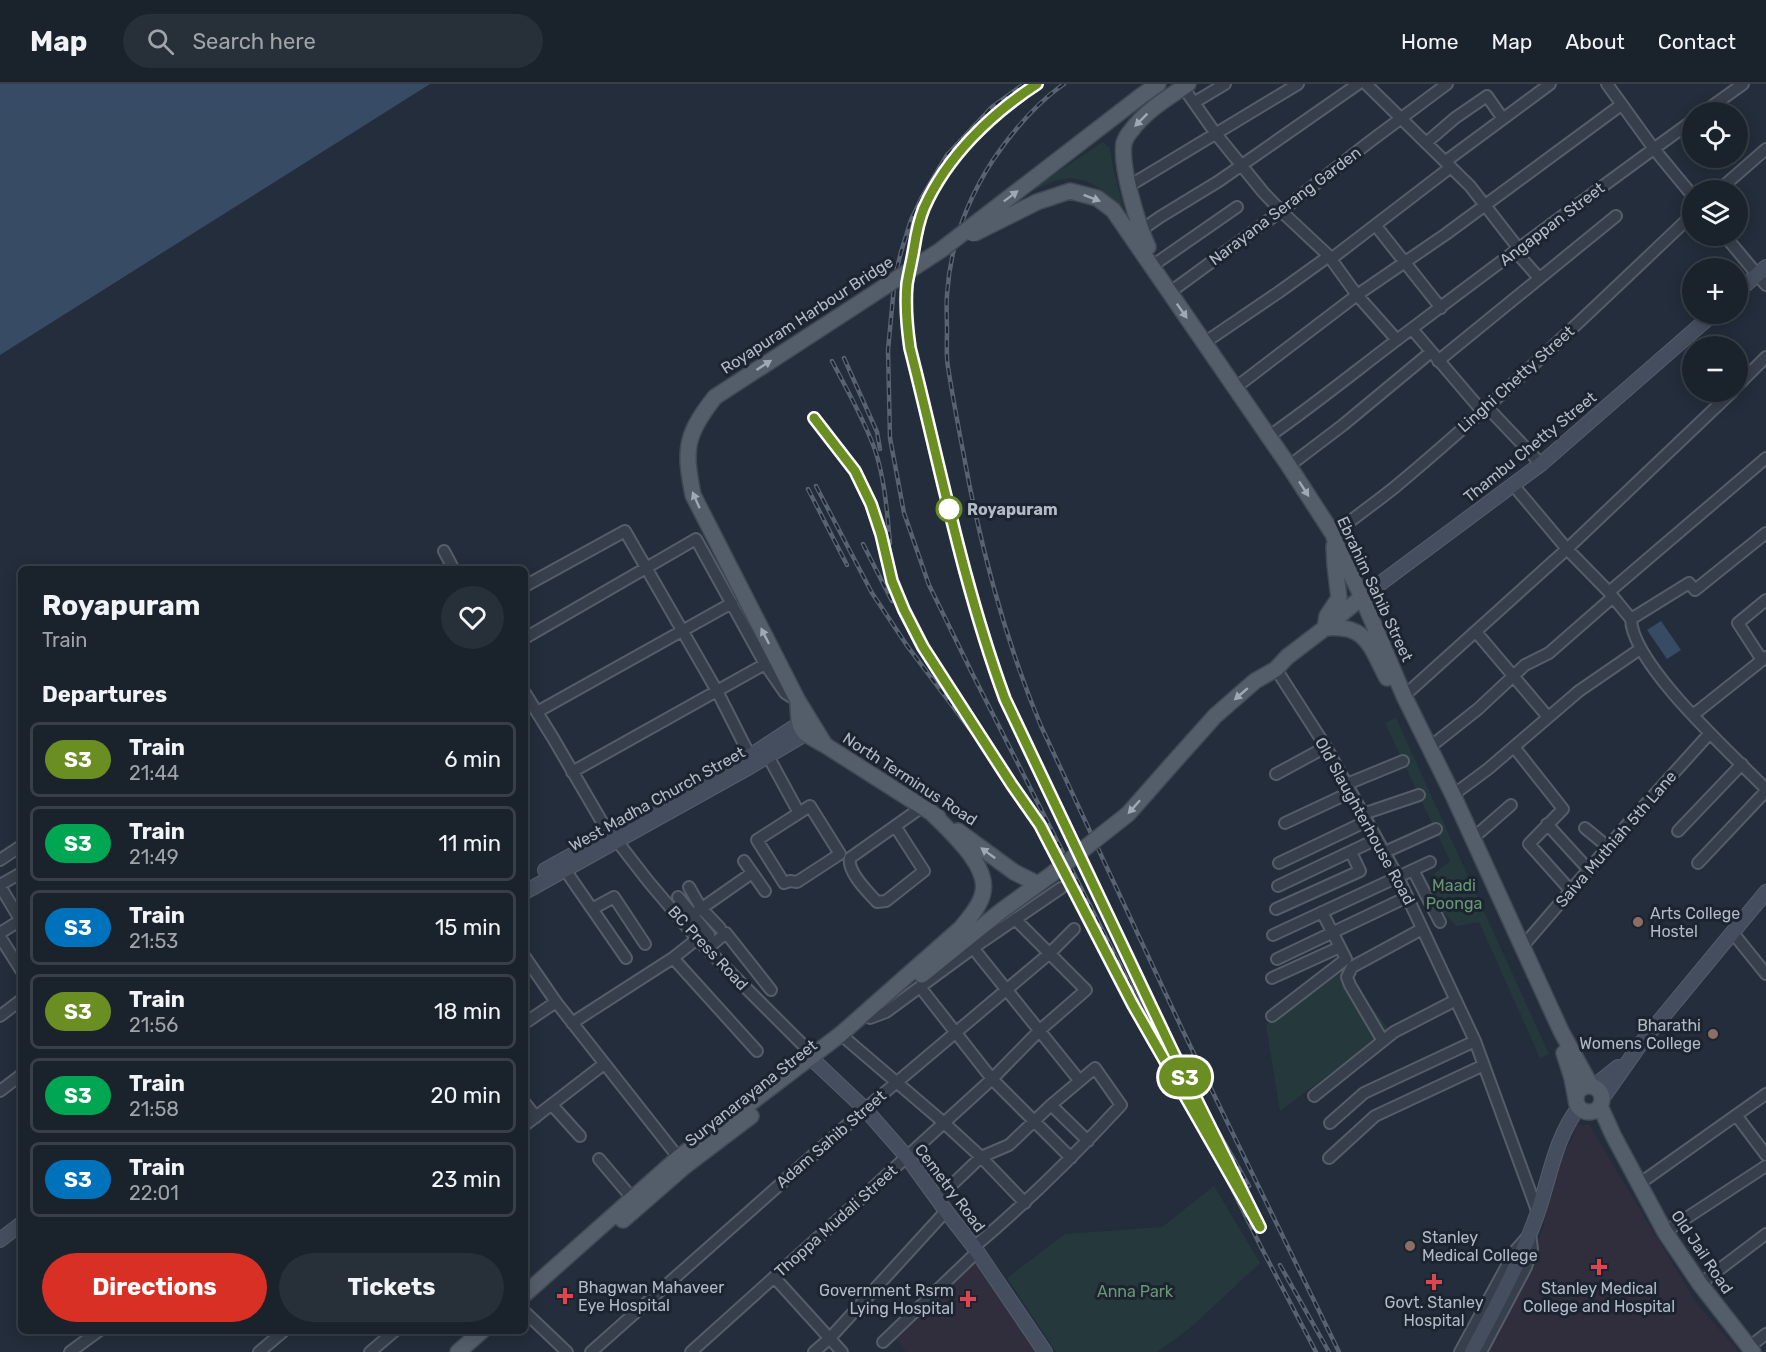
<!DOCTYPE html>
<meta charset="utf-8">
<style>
body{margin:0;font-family:Rubik,sans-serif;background:#272f38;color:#f1f3f6;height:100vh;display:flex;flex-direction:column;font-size:22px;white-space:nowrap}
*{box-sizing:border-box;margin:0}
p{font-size:20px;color:#9fa4a9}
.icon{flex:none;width:33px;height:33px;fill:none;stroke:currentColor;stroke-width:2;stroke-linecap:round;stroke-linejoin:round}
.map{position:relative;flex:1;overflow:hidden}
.panel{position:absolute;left:18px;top:482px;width:510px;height:768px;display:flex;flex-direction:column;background:#1a222c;border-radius:9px;box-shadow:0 3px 15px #0003,0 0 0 2px #383f48}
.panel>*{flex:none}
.badge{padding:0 12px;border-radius:20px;font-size:21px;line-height:39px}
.tools{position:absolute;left:1682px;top:18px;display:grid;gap:12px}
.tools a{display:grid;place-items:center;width:66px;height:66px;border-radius:50%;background:#1a222c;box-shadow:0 3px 15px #0003,0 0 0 2px #383f48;font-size:30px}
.map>.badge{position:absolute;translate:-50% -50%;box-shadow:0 0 0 3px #fff}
h2{padding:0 24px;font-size:22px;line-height:54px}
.round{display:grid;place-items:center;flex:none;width:63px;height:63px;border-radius:32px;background:#272f38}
.overview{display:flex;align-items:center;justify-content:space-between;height:102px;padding:0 24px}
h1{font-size:28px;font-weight:700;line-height:45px}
.action{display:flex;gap:12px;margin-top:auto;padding:12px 24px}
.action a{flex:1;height:69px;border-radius:36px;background:#d93025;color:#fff;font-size:24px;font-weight:700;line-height:69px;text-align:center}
.action a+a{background:#272f38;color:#f1f3f6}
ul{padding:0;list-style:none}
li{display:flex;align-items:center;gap:18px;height:75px;margin:0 12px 9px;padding:0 12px;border:3px solid #383f48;border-radius:9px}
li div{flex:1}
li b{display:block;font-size:22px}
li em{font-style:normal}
li .badge{min-width:66px;font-weight:700;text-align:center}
header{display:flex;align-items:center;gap:36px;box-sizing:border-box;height:84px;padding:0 30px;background:#1a222c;border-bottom:2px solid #383f48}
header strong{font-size:28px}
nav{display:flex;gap:33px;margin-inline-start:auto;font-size:21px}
.search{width:420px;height:54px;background:#272f38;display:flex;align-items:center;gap:15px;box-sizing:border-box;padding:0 21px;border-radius:33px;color:#9fa4a9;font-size:22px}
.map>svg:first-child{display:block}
.medical{fill:#302e3c}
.green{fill:#25393c}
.water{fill:#384b64}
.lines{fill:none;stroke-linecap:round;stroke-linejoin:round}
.street-casing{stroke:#555d69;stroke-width:14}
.secondary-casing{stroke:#555d69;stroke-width:16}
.primary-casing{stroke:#404854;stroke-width:18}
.street{stroke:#363f4b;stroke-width:10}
.secondary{stroke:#444e5e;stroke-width:14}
.primary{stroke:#545e6b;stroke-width:15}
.rail-casing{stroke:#586372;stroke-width:4.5}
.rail{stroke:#1c2430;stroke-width:2;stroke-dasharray:7;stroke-linecap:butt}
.primary-bridge-casing{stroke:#404854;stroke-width:18;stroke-linecap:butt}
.primary-bridge{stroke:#545e6b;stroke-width:15}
.oneway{fill:#9fa8b5}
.line-casing{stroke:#fff;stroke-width:14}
.line{stroke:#6b8e23;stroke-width:9}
.stop-dot{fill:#fff;stroke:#6b8e23;stroke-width:3}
.education-dot{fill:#8d6e63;stroke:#1c2430;stroke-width:2}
.health-dot{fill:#e0444e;stroke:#1c2430;stroke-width:2}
.labels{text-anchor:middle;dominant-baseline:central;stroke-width:6;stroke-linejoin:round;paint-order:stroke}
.street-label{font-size:16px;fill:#b2bac7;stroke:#1c2430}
.stop-label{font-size:16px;font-weight:bold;fill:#b2bac7;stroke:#1c2430;text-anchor:start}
.park-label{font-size:16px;fill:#699773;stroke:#1c2430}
.poi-label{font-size:16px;fill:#b2bac7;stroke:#1c2430;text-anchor:start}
</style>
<header>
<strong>Map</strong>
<div class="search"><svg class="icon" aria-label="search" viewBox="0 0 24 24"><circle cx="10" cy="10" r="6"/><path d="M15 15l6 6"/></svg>Search here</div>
<nav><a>Home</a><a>Map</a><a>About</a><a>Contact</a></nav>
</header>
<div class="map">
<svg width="1766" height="1268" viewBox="0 0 1766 1268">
<rect width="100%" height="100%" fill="#232d3b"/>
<path class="medical" d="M1575,1041H1589L1697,1220L1739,1268H1481L1542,1147L1558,1080L1574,1051Z
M976,1178L1038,1268H906L894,1253Z"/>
<path class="green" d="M1103,58L1110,64L1113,84L1124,125C1108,110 1087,90 1063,95C1049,98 1035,106 1023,111Z
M1396,634L1549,970L1540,974L1479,838L1457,842L1435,821L1434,790L1450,777L1385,639Z
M1342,883L1389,946L1280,1027L1266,941Z
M1214,1102L1260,1179L1190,1244L1157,1268H1056L1007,1194L1065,1150L1162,1143Z"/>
<path class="water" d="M0,0H430L0,271Z
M1661,537L1681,566L1667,575L1647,546Z"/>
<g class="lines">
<defs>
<path id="street" d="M1366,0L1470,102L1519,165
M1607,0L1654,65L1692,111
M1183,3L1216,50L1263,108L1281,127L1328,171L1357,211L1397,256
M1195,18L1225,0
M1704,28L1743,0
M1426,59L1455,34L1487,12L1503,35
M1446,77L1550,0
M1129,102L1298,0
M1719,106L1766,65
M1376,142L1441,224
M1140,147L1160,133L1219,97L1358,0
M1725,152L1766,201
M1516,168L1539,194
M1331,175L1451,83
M1155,180L1237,123
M1169,209L1281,127L1368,59L1447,0
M1412,245L1482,327
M1204,259L1279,208L1329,172
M1438,277L1616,132
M1737,302L1766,273
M1235,304L1357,211L1446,150L1621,21
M1487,323L1541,380
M1268,353C1317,319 1363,281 1410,246C1504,175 1597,106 1692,37
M1289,382L1343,341L1431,268
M1514,402L1567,465L1609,508L1631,535C1632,581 1733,671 1766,705
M1333,450C1354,434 1375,419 1395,403C1498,317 1595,223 1692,131
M444,467L453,484
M525,502L625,447L717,607L750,672
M1609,508L1766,374
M1631,535L1689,499L1695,506L1766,449
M1476,548L1548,633
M525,554L696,455L765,580L785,609L798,617
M1762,576L1738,539L1766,516
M1276,585L1326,663L1398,793L1475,957L1538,1129
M525,609L553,654L609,750L617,757L648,797L697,855L803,961L811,974
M1404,612L1567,465L1732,308
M537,628L732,519
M1693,631L1766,573
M1430,663L1478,625L1525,581L1549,569L1613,513
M1514,663L1563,725L1529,760L1571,807
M768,672L799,729
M572,688L765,580
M1276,690L1326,663
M1347,700L1403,677
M1453,711L1488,685L1579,607L1640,565
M810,722L840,770L797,798L790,797L784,799L757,756Z
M1363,730L1419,711
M1285,739L1351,708
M1547,740L1588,785
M895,742L924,787L886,817L877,818C868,808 847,788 850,774L922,723
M1585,744L1608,763
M1678,747L1742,680
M1472,755L1511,721
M1385,768L1436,745
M0,776L21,762
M744,777L765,807
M1279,779L1367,737
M1698,779L1766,707
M561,780L626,874
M1413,786L1440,838
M0,801L21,789
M0,802L21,837
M1278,802L1377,755
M689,803L701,824L720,844
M678,813L709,851
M592,825L614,813L645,860
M1276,825L1360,787L1351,768
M682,838L752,789
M0,849L21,836
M1733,849L1766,890
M1273,851L1430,778
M0,853L21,886
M1523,862L1626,742L1710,649
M973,864L1079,996
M707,865L726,849L771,906
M525,873L556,918L682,1078
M673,874L757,967
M1277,875L1407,813
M1272,894L1340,863
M920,903L992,995L1071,1074
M0,932L21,916
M1272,932L1346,875L1322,828
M870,934L886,928L973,864L1061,804
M525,939L556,918
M572,939L673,874L697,855
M846,955L943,1038L981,1073L1025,1119
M1383,957L1350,901L1347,893L1352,883L1422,845
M0,1007L21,991
M1314,1012L1394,948L1456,916
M525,1019L536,1033
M552,1021L580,1052
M1051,1021L1088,1057
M1736,1031L1766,1071
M1330,1039L1364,1009L1475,957
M525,1041L604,980
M1329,1074L1375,1032L1484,981
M599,1075L632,1114
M1639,1100L1766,1010
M937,1115L981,1073L1009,1061L1051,1021L1095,984L1121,1021C1075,1071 1026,1119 974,1163
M1665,1148L1766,1082
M774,1193L842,1268
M1700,1200L1766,1150
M525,1228L567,1268
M883,1258L977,1168
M1749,1263L1766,1250
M70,1268L100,1246
M259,1268L285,1246
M370,1268L396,1246
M591,1268L865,1025L1050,869L1074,845
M691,1268L821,1151L992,995L1040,946L1086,906L1015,835
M814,1268L830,1254L946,1127
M1460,1268L1515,1167L1530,1150L1532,1165L1526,1183L1481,1268"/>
<path id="secondary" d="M1737,208L1766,183
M1362,513L1541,380L1713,230
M545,786L750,672L799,640
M525,808L746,685L805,650
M811,974L865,1025L907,1073L946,1127L974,1163L1045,1268
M1593,1003L1618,983
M1602,1015L1642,958L1766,808
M0,1156L21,1140
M1472,1268C1494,1226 1517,1184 1534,1139C1549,1100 1553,1057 1579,1023"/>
<path id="primary" d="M1141,12L1158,0
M1037,118L1070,107L1097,114L1113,126L1289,382L1333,450L1338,464L1362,513L1404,612L1453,711L1561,947L1591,1002
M1148,163C1138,141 1120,83 1124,59C1125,56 1128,50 1131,47C1145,27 1168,14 1188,0
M715,313C685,351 684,365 693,411L798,617L825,661L938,733
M1327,542L1362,513
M1325,544C1367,540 1370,562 1387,594
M798,621C799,648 801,648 825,661
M1173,679L1215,632L1255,597L1276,585L1287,573L1325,544L1327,532L1339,514L1335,481L1334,462
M958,747L1014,788L1038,800
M922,891L1001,827L1052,790
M1564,969L1572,994L1576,1015
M1576 1015a13 13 0 1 1 26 0a13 13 0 1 1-26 0Z
M1600,1022L1613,1051L1665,1148L1700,1200L1753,1268
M623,1136L685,1082L751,1032
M525,1210L678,1074L841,950L961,844C969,834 981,821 983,808C989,780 947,745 930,727
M458,1268L483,1246"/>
</defs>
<use href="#street" class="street-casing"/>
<use href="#secondary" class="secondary-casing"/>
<use href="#primary" class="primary-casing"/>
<use href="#street" class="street"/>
<use href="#secondary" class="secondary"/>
<use href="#primary" class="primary"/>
<defs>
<path id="rail" d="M1024,0L992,23L947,71L922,113L911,136L901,168L895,192L888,266L890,354L904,429L929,501L973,591L1190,1019L1260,1161L1316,1268
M1064,0C1035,20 1013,47 993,76C967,116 950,162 947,211C946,223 947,235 947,247C947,259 946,272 948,283C954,322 962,361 969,399C986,483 1008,563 1041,642L1183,947L1339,1268
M1018,13L1037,0
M927,119L917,149L907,202V237L910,264C939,382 964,501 1005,615L1158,938
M844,274L877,348L880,365
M832,277C847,306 864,335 875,366C885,396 887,428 890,459
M814,334C846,372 866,400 881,448C886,465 887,482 892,498C904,534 925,567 946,600
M816,402L872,509L908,563L1012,701L1044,747
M808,405L847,481
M863,460L892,517
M1179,979L1249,1102
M1280,1181L1329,1268"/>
</defs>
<use href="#rail" class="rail-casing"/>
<use href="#rail" class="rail"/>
<defs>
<path id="primary-bridge" d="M973,150L1037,118
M715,313L941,166L1141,12
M1052,790L1128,730L1173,679"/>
</defs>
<use href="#primary-bridge" class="primary-bridge-casing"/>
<use href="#primary-bridge" class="primary-bridge"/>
</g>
<defs><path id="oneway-solid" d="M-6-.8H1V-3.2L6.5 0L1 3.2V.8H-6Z" transform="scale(1.5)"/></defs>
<g class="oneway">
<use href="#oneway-solid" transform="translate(1141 36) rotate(135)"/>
<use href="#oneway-solid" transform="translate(1011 112) rotate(-37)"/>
<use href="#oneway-solid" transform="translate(1092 114) rotate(21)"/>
<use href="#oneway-solid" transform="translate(1182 227) rotate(55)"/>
<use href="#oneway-solid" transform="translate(764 281) rotate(-33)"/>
<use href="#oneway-solid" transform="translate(1304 405) rotate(57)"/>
<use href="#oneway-solid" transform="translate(696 416) rotate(-114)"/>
<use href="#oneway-solid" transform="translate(765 552) rotate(-117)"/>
<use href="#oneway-solid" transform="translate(1241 610) rotate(139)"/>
<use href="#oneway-solid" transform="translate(1134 723) rotate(132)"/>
<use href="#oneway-solid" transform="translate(988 769) rotate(-144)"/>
</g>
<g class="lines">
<defs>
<path id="line" d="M814,334L855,387L871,420L881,450L892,497L904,526L923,563L1012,701L1040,741L1133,921L1260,1143L1172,966L1005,615C963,501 940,382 910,264C907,243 905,221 907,200C909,188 912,176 914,164C916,151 919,136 924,124C947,72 991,30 1037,0"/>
</defs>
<use href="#line" class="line-casing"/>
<use href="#line" class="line"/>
</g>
<circle class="stop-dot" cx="949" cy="425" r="12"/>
<g class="education-dot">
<circle cx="1638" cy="838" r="6"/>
<circle cx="1713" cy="950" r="6"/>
<circle cx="1410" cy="1162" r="6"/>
</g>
<g class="health-dot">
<path d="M1596 1174h6v6h6v6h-6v6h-6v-6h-6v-6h6z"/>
<path d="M1431 1189h6v6h6v6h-6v6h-6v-6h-6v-6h6z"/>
<path d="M562 1203h6v6h6v6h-6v6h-6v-6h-6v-6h6z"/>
<path d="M965 1206h6v6h6v6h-6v6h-6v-6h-6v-6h6z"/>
</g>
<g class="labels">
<g class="street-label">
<text transform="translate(1285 122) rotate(-37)">Narayana Serang Garden</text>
<text transform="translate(1552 140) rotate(-37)">Angappan Street</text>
<text transform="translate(807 231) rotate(-33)">Royapuram Harbour Bridge</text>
<text transform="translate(1516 295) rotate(-42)">Linghi Chetty Street</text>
<text transform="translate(1530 363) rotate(-39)">Thambu Chetty Street</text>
<text transform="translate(1375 505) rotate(65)">Ebrahim Sahib Street</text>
<text transform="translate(910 695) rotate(33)">North Terminus Road</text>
<text transform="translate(657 715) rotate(-29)">West Madha Church Street</text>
<text transform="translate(1365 737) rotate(61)">Old Slaughterhouse Road</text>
<text transform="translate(1616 755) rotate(-49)">Saiva Muthiah 5th Lane</text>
<text transform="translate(708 864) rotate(47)">BC Press Road</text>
<text transform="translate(751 1009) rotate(-38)">Suryanarayana Street</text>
<text transform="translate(831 1055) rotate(-41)">Adam Sahib Street</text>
<text transform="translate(950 1104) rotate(53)">Cemetry Road</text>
<text transform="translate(836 1137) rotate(-42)">Thoppa Mudali Street</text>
<text transform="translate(1702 1168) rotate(56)">Old Jail Road</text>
</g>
<g class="stop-label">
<text x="967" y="425">Royapuram</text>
</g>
<g class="park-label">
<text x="1454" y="801">Maadi<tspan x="1454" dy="18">Poonga</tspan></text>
<text x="1135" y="1207">Anna Park</text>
</g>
<g class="poi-label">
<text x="1650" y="829">Arts College<tspan x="1650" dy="18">Hostel</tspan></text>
<text x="1701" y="941" text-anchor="end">Bharathi<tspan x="1701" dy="18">Womens College</tspan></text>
<text x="1422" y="1153">Stanley<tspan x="1422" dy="18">Medical College</tspan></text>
<text x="578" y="1203">Bhagwan Mahaveer<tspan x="578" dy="18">Eye Hospital</tspan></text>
<text x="1599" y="1204" text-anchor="middle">Stanley Medical<tspan x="1599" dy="18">College and Hospital</tspan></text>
<text x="954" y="1206" text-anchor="end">Government Rsrm<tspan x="954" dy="18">Lying Hospital</tspan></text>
<text x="1434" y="1218" text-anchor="middle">Govt. Stanley<tspan x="1434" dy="18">Hospital</tspan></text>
</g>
</g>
</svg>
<div class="tools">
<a><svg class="icon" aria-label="locate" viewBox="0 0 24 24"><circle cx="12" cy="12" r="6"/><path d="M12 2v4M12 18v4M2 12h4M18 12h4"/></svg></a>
<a><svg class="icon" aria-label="layers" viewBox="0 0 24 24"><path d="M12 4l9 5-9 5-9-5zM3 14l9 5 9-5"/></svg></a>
<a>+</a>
<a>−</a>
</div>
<b class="badge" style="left:1185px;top:993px;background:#6b8e23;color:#fff">S3</b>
<section class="panel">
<div class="overview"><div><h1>Royapuram</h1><p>Train</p></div><a class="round"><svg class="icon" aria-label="heart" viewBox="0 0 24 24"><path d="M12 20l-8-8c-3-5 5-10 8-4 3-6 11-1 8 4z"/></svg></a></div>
<h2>Departures</h2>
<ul>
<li><span class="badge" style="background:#6b8e23;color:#fff">S3</span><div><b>Train</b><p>21:44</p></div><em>6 min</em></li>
<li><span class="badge" style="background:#00a651;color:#fff">S3</span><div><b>Train</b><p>21:49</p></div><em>11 min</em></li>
<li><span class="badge" style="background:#0072bc;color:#fff">S3</span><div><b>Train</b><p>21:53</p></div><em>15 min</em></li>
<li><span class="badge" style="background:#6b8e23;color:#fff">S3</span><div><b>Train</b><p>21:56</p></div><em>18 min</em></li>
<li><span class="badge" style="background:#00a651;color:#fff">S3</span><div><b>Train</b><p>21:58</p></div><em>20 min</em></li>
<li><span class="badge" style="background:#0072bc;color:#fff">S3</span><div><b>Train</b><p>22:01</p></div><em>23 min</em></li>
</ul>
<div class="action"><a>Directions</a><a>Tickets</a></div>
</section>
</div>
